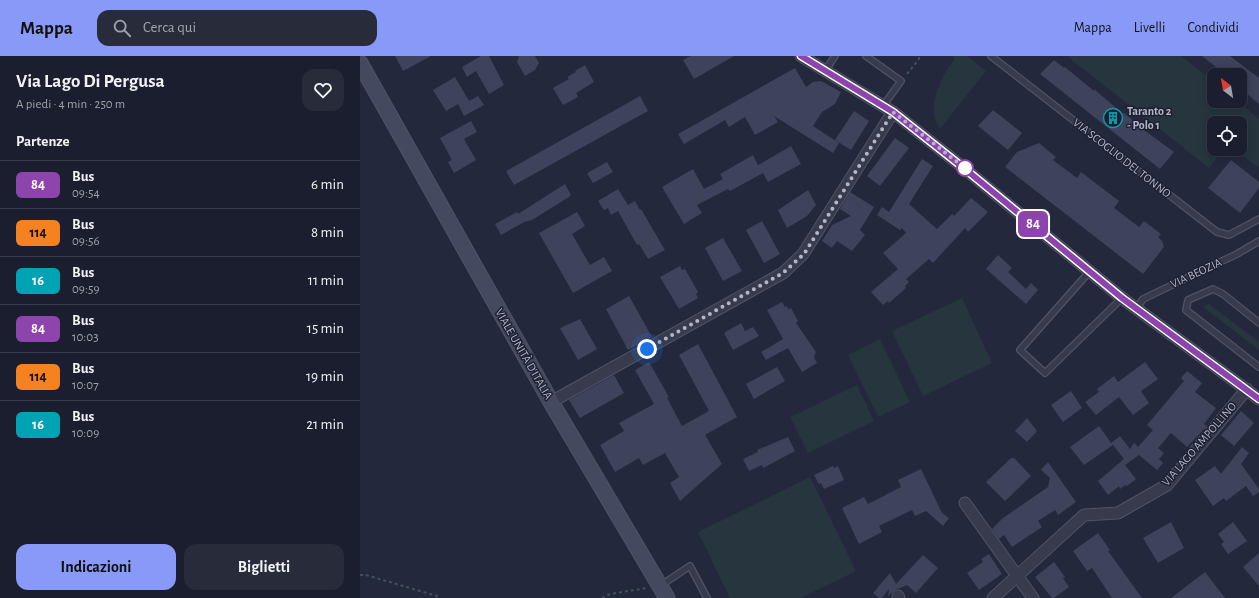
<!DOCTYPE html>
<html lang="it">
<meta charset="utf-8">
<style>
body{margin:0;font-family:"Alegreya Sans",sans-serif;background:#282b3a;color:#f1f3f6;height:100vh;display:flex;flex-direction:column;font-size:15px;white-space:nowrap}
*{box-sizing:border-box;margin:0}
p{font-size:13px;color:#a0a2aa}
.icon{flex:none;width:22px;height:22px;fill:none;stroke:currentColor;stroke-width:2;stroke-linecap:round;stroke-linejoin:round}
.map{position:relative;flex:1;overflow:hidden}
.drawer{display:flex;flex-direction:column;background:#1b1e2e;width:360px}
.drawer>*{flex:none}
.badge{padding:0 8px;border-radius:6px;font-size:14px;line-height:26px}
.needle{width:26px;rotate:329deg}
.controls{position:absolute;left:847px;top:12px;display:grid;gap:8px}
.controls a{display:grid;place-items:center;width:40px;height:40px;border-radius:8px;background:#1b1e2e;box-shadow:0 2px 10px #0003,0 0 0 1px #393c4a;font-size:20px}
.you{position:absolute;width:20px;height:20px;margin:-10px;border:3px solid #fff;border-radius:50%;background:#1a73e8;box-shadow:0 0 0 6px #1a73e833}
.map>.badge{position:absolute;translate:-50% -50%;box-shadow:0 0 0 2px #fff}
h2{padding:0 16px;font-size:15px;line-height:36px}
.round{display:grid;place-items:center;flex:none;width:42px;height:42px;border-radius:12px;background:#282b3a}
.head{display:flex;align-items:center;justify-content:space-between;height:68px;padding:0 16px}
h1{font-size:19px;font-weight:700;line-height:30px}
.primary-button{display:flex;gap:8px;margin-top:auto;padding:8px 16px}
.primary-button a{flex:1;height:46px;border-radius:12px;background:#8999f7;color:#111;font-size:16px;font-weight:700;line-height:46px;text-align:center}
.primary-button a+a{background:#282b3a;color:#f1f3f6}
ul{padding:0;list-style:none}
li{display:flex;align-items:center;gap:12px;height:48px;padding:0 16px;border-top:1px solid #393c4a}
li div{flex:1}
li b{display:block;font-size:15px}
li em{font-style:normal}
li .badge{min-width:44px;font-weight:700;text-align:center}
header{display:flex;align-items:center;gap:24px;box-sizing:border-box;height:56px;padding:0 20px;background:#8999f7;color:#111}
header strong{font-size:19px}
nav{display:flex;gap:22px;margin-inline-start:auto;font-size:14px}
.search{width:280px;height:36px;background:#282b3a;display:flex;align-items:center;gap:10px;box-sizing:border-box;padding:0 14px;border-radius:12px;color:#a0a2aa;font-size:15px}
main{display:flex;flex:1;min-height:0}
.map>svg:first-child{display:block}
.green{fill:#26353e}
.building{fill:#3e425b}
.lines{fill:none;stroke-linecap:round;stroke-linejoin:round}
.lane-casing{stroke:#505365;stroke-width:8}
.street-casing{stroke:#505365;stroke-width:13}
.secondary-casing{stroke:#505365;stroke-width:17}
.path{stroke:#405158;stroke-width:2;stroke-dasharray:3 3;stroke-linecap:butt}
.lane{stroke:#373b4d;stroke-width:5.5}
.street{stroke:#373b4d;stroke-width:11}
.secondary{stroke:#454960;stroke-width:15}
.line-casing{stroke:#fff;stroke-width:9}
.line{stroke:#8e44ad;stroke-width:6}
.walk{stroke:#b3b6c8;stroke-width:4;stroke-dasharray:0 7.2}
.stop-dot{fill:#fff;stroke:#8e44ad;stroke-width:2}
.labels{text-anchor:middle;dominant-baseline:central;stroke-width:3;stroke-linejoin:round;paint-order:stroke}
.poi-label{font-size:12px;font-weight:bold;fill:#b3b6c8;stroke:#1d2032;text-anchor:start}
.street-label{font-size:12px;fill:#b3b6c8;stroke:#1d2032}
</style>
<header>
<strong>Mappa</strong>
<div class="search"><svg class="icon" aria-label="search" viewBox="0 0 24 24"><circle cx="10" cy="10" r="6"/><path d="M15 15l6 6"/></svg>Cerca qui</div>
<nav><a>Mappa</a><a>Livelli</a><a>Condividi</a></nav>
</header>
<main>
<section class="drawer">
<div class="head"><div><h1>Via Lago Di Pergusa</h1><p>A piedi · 4 min · 250 m</p></div><a class="round"><svg class="icon" aria-label="heart" viewBox="0 0 24 24"><path d="M12 20l-8-8c-3-5 5-10 8-4 3-6 11-1 8 4z"/></svg></a></div>
<h2>Partenze</h2>
<ul>
<li><span class="badge" style="background:#8e44ad;color:#fff">84</span><div><b>Bus</b><p>09:54</p></div><em>6 min</em></li>
<li><span class="badge" style="background:#f58220;color:#111">114</span><div><b>Bus</b><p>09:56</p></div><em>8 min</em></li>
<li><span class="badge" style="background:#00a3b4;color:#fff">16</span><div><b>Bus</b><p>09:59</p></div><em>11 min</em></li>
<li><span class="badge" style="background:#8e44ad;color:#fff">84</span><div><b>Bus</b><p>10:03</p></div><em>15 min</em></li>
<li><span class="badge" style="background:#f58220;color:#111">114</span><div><b>Bus</b><p>10:07</p></div><em>19 min</em></li>
<li><span class="badge" style="background:#00a3b4;color:#fff">16</span><div><b>Bus</b><p>10:09</p></div><em>21 min</em></li>
</ul>
<div class="primary-button"><a>Indicazioni</a><a>Biglietti</a></div>
</section>
<div class="map">
<svg width="899" height="542" viewBox="0 0 899 542">
<rect width="100%" height="100%" fill="#24283d"/>
<path class="green" d="M593,0H607L626,15L580,73C565,54 581,20 594,4Z
M707,0H821L854,26V45H877L899,63V112L874,93H880V67H854V93H864L849,112Z
M602,242L632,307L563,340L532,275Z
M849,248L899,286V294L843,251Z
M520,283L550,346L518,361L488,299Z
M497,329L514,365L448,397L430,361Z
M450,421L496,515L441,542H370L338,476Z"/>
<path class="building" d="M35,0H71L43,15Z
M121,0H129L144,29L129,38L116,15L107,21L102,11Z
M159,0H175L179,7L175,14L165,20L157,6Z
M331,0H374L334,23L323,4Z
M842,0H870L899,22V48L880,32V19H858L861,15Z
M694,4L704,12L705,11L734,35V33L763,58L764,57L774,65L773,66L814,96L800,113L680,18Z
M225,9L234,26L216,37L218,41L203,49L193,32L209,23L207,21L216,16L215,15Z
M435,12L446,31L453,26L461,25L481,36L475,48L462,56L453,70L479,87L473,97L414,60L418,66L395,79L385,61L369,71L365,64L324,88L318,78Z
M95,21L109,45L118,40L124,49L104,60L98,48L86,55L73,34Z
M280,40L288,55L154,129L146,115Z
M633,54L662,77L648,94L618,70Z
M494,55L509,65L491,94L475,84Z
M111,65L117,76L104,83L116,104L94,117L88,106L92,104L80,82Z
M535,82L549,92L520,130L507,120Z
M679,87L696,101L693,104L717,122L721,116L759,145L754,152L779,171L784,165L801,178L798,181L802,185L804,191L783,218L645,111L657,96Z
M431,90L441,108L408,126L403,117L370,135L368,133L337,149L342,157L324,168L302,131L333,113L344,133L363,123L360,118L393,99L398,109Z
M562,103L573,110L549,148L577,173L592,158L594,160L611,142L628,156L608,176L605,172L573,207L569,203L546,223L549,226L545,230L546,232L529,247L528,245L523,249L511,236L538,213L523,197L546,177L542,172L540,174L517,159L522,151L529,156Z
M871,104L899,126V132L880,157L848,132Z
M247,106L253,116L233,127L227,117Z
M205,128L211,139L209,141L172,164L164,166L141,179L135,168L157,156L158,158Z
M258,133L268,149L275,145L280,154L281,153L305,194L288,203L279,188L277,189L258,155L251,159L248,152L244,154L238,145Z
M448,134L456,149L447,160L427,172L418,154Z
M490,136L514,151L500,174L505,179L492,195L477,185L472,192L462,185L472,169L491,160L480,153Z
M217,156L225,170L212,178L230,209L244,201L252,215L213,237L179,177Z
M402,165L420,198L404,207L386,174Z
M363,182L382,215L363,225L345,192Z
M638,199L652,212L648,216L666,233L671,227L678,234L666,248L626,213Z
M320,210L322,214L325,213L338,236L336,238L338,242L319,253L300,221Z
M269,240L292,281L268,294L246,253Z
M422,246L425,251L427,250L428,253L431,252L438,265L436,267L456,296L454,301L457,307L442,316L428,292L406,304L401,296L423,283L407,254Z
M220,263L237,293L218,304L200,272Z
M381,267L385,275L393,271L399,280L373,294L364,277Z
M338,288L377,361L345,379L362,408L320,445L310,427L319,421L305,397L283,409L279,402L255,416L240,389L264,375L259,367L294,348L275,314L289,306L309,341L307,342L322,370L349,355L319,299Z
M785,306L798,323L781,335L789,347L773,359L759,341L736,359L725,346L739,336L737,333L754,320L758,326Z
M417,311L425,325L394,343L386,328Z
M827,315L842,327L835,336L856,352L844,368L847,370L827,391L811,377L798,392L804,397L799,403L803,407L797,414L779,399L765,409L776,423L767,430L765,429L760,433L759,430L748,439L738,425L764,403L753,389L724,409L710,391L739,370L751,387L760,380L770,393L774,387L778,391L793,374L787,369L824,325L821,322Z
M254,319L264,337L220,362L209,344Z
M711,335L722,352L703,366L691,349Z
M881,355L894,367L874,390L861,379Z
M667,362L677,375L667,386L655,375Z
M428,381L435,395L403,412L402,409L389,415L383,403L398,396L397,394Z
M882,391L889,397L881,408L899,433V436L893,440L886,430L866,445L864,442L853,450L835,424L855,410L861,418Z
M651,402H654L671,420L645,445L626,426Z
M688,406L716,446L698,459L695,454L678,465L682,471L652,491L644,479L639,483L632,473L643,462L688,431L690,422L681,414Z
M473,410L474,412L478,410L484,424L464,433L461,427L459,428L454,419Z
M561,413L582,457L589,462L583,470L566,455L555,460L552,454L519,470L522,476L499,488L482,452L504,441L508,448L541,431L538,424Z
M811,466L824,492L798,507L783,482Z
M873,466L887,485L868,498L861,488L864,486L858,478Z
M738,477L750,494L748,495L782,542H752L732,512L727,515L713,495Z
M899,497V530L883,511Z
M629,498L642,518L619,534L607,517L623,506L621,503Z
M563,499L578,512L556,537L547,529L535,534L528,540L529,533L522,542H519L513,537L530,517L536,528Z
M694,506L705,521L703,522L709,531L694,542H692L675,521Z
M845,516L865,542H811Z"/>
<g class="lines">
<defs>
<path id="lane" d="M506,0L541,25L523,50
M631,0L857,176L869,179L899,163
M465,15L475,0
M730,215L660,294L685,317L762,242
M776,253L783,243L877,198L899,185
M899,267L863,238L853,233L828,244L826,254L899,311
M300,530L330,510L347,542"/>
<path id="street" d="M441,0L533,56L605,113L762,242L899,343
M191,346L423,217L443,198L533,56
M605,447L673,542
M538,540L539,542
M633,542L724,459L758,457L807,429L887,333"/>
<path id="secondary" d="M0,7L191,346L307,542"/>
</defs>
<use href="#lane" class="lane-casing"/>
<use href="#street" class="street-casing"/>
<use href="#secondary" class="secondary-casing"/>
<path class="path" d="M547,18L559,3V0
M0,519H6L77,540L79,542
M242,542L250,538L287,532"/>
<use href="#lane" class="lane"/>
<use href="#street" class="street"/>
<use href="#secondary" class="secondary"/>
</g>
<g class="lines">
<defs>
<path id="line" d="M441,0L533,56L605,113L762,242L899,343"/>
</defs>
<use href="#line" class="line-casing"/>
<use href="#line" class="line"/>
<path class="walk" d="M287,293L423,217L444,198L533,56L605,112"/>
</g>
<defs>
<symbol id="building-ring" viewBox="-11 -11 22 22"><circle r="9.5" fill="#1d2032" stroke="#0f9aa8" stroke-width="1.5"/><path d="M-4-6H4V6H1V3H-1V6H-4ZM-2.5-4.3h1.7v1.8h-1.7ZM.8-4.3h1.7v1.8H.8ZM-2.5-1h1.7V.8h-1.7ZM.8-1h1.7V.8H.8Z" fill="#0f9aa8"/></symbol>
</defs>
<g fill-rule="evenodd">
<use href="#building-ring" x="742" y="51" width="22" height="22"/>
</g>
<circle class="stop-dot" cx="605" cy="112" r="8"/>
<g class="labels">
<g class="poi-label">
<text x="767" y="55">Taranto 2<tspan x="767" dy="14">- Polo 1</tspan></text>
</g>
<g class="street-label">
<text transform="translate(762 102) rotate(38)">VIA SCOGLIO DEL TONNO</text>
<text transform="translate(836 217) rotate(-25)">VIA BEOZIA</text>
<text transform="translate(164 298) rotate(60)">VIALE UNITÀ D'ITALIA</text>
<text transform="translate(839 388) rotate(-49)">VIA LAGO AMPOLLINO</text>
</g>
</g>
</svg>
<div class="controls">
<a><svg class="needle" viewBox="-14 -14 28 28"><path d="M0-13l5 13h-10z" fill="#e53935"/><path d="M0 13l5-13h-10z" fill="#a0a2aa"/></svg></a>
<a><svg class="icon" aria-label="locate" viewBox="0 0 24 24"><circle cx="12" cy="12" r="6"/><path d="M12 2v4M12 18v4M2 12h4M18 12h4"/></svg></a>
</div>
<div class="you" style="left:287px;top:293px"></div>
<b class="badge" style="left:673px;top:168px;background:#8e44ad;color:#fff">84</b>
</div>
</main>
